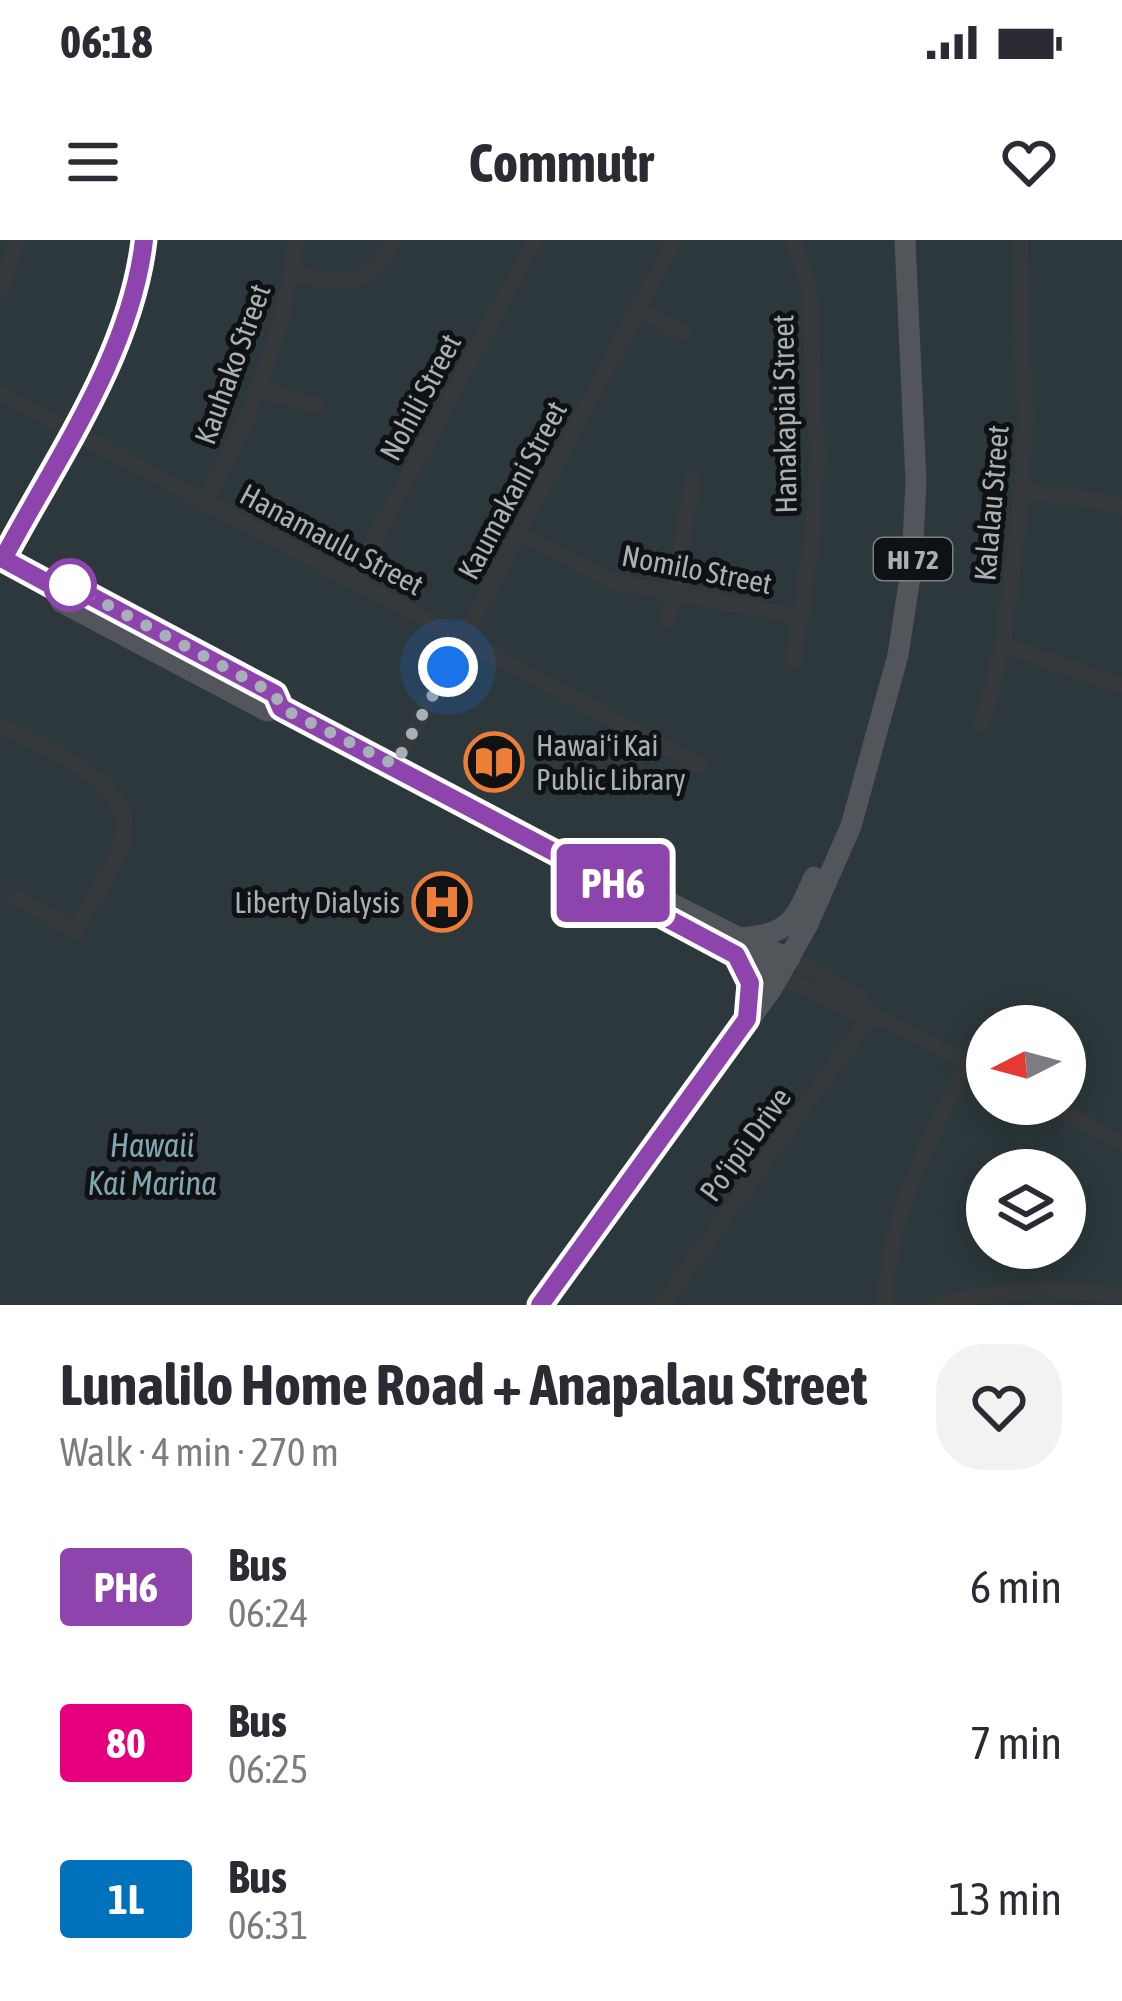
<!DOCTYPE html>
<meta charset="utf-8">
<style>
body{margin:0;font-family:"Asap Condensed",sans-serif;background:#f2f2f3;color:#2b2b33;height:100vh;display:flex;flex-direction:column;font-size:45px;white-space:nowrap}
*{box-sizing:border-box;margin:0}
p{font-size:39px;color:#7c7c81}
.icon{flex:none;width:66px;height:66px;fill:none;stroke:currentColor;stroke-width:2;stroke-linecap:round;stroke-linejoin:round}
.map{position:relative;height:1065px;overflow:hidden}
.side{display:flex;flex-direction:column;background:#fff;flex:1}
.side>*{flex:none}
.badge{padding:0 24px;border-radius:9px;font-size:42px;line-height:78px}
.needle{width:78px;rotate:264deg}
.buttons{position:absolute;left:966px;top:765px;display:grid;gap:24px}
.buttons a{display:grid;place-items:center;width:120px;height:120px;border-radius:50%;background:#fff;box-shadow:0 6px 30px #0003;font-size:60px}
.you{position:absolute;width:60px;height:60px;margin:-30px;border:9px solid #fff;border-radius:50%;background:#1a73e8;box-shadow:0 0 0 18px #1a73e833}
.map>.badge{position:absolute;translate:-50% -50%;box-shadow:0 0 0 6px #fff}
.round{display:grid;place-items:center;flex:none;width:126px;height:126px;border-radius:48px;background:#f2f2f3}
.summary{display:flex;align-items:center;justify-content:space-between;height:204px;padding:0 60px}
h1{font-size:57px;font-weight:700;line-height:90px}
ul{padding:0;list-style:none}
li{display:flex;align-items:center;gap:36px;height:156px;padding:0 60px}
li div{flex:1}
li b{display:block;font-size:45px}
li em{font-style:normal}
li .badge{min-width:132px;font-weight:700;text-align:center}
.status{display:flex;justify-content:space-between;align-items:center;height:84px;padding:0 60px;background:#fff;direction:ltr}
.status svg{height:33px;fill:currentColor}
header{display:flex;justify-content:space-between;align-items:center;height:156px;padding:0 60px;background:#fff;font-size:54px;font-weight:700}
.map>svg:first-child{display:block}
.water{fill:#2c383b;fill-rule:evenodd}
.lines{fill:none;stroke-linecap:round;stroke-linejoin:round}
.minor{stroke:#36393c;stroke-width:16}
.major{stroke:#52565b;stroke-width:21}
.line-casing{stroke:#fff;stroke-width:27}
.line{stroke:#8e44ad;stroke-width:18}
.walk{stroke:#a7b0b7;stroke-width:12;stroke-dasharray:0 21.6}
.stop-dot{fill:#fff;stroke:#8e44ad;stroke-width:6}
.labels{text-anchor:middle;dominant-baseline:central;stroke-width:10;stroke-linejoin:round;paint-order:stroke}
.shield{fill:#101112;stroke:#7a8086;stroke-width:3}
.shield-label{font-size:27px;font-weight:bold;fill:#a7b0b7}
.street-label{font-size:30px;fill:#a7b0b7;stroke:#101112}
.poi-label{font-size:30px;fill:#a7b0b7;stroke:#101112;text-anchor:start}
.water-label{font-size:33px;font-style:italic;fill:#7fa7b1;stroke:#101112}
</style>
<div class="status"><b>06:18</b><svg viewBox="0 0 49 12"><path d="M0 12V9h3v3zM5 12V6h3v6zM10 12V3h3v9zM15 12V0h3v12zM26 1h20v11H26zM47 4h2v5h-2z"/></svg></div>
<header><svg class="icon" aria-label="menu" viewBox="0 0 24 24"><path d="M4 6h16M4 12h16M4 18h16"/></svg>Commutr<svg class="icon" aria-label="heart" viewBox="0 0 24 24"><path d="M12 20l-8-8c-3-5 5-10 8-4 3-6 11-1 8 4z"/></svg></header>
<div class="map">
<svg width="1122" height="1065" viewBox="0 0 1122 1065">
<rect width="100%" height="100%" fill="#151617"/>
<path class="water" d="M0,0H1122V1065H0ZM987,786H1065V864H987ZM987,930H1065V1008H987Z"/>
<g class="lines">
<path class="minor" d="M292,34C341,44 369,49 395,0
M0,52L17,0
M640,70L683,93
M258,149L315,165
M0,153L701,526
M1022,252L1084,258L1122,267
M205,261C250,182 285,91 296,0
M520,294L614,342L801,377
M0,325C54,223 131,115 144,0
M353,339L535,0
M669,379L693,238
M1003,405L1122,446
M794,421L813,291L817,216L809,48L794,0
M0,485C40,507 138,540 123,598C115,630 90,662 75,691L16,657
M982,485L1003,405L1022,252L1025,179L1020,0
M395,525L675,0
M790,718L858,756L871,774
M780,735L851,771L888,782L987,832
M1048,864L1122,903
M662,1065L871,774
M886,1065C885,978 931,899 967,822
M936,1065C997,1049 1059,1047 1122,1056"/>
<path class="major" d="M0,317L54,346L70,345L276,454L281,468
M54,346L61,362L267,471L281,468L623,648L630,659L780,735
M623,648L637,646L748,702L790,718
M740,698C790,695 795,680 814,637
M540,1065L771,750L808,684L851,586L898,415L912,324L916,241L905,0"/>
</g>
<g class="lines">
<defs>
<path id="line" d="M144,0C131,114 56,219 3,319L53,346L70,345L275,454L281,468L622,648L631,659L736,715L750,743L747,779L540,1065"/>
</defs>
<use href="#line" class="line-casing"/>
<use href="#line" class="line"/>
<path class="walk" d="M70,345L275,454L281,468L395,525L448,427"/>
</g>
<defs>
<symbol id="library-ring" viewBox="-11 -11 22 22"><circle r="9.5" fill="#101112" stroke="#ee7e37" stroke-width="1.5"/><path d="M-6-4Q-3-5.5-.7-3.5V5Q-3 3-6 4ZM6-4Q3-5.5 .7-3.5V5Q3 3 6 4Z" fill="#ee7e37"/></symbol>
<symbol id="hospital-ring" viewBox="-11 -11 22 22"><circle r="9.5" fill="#101112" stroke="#ee7e37" stroke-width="1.5"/><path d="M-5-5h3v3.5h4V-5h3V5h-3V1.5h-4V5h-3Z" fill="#ee7e37"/></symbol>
</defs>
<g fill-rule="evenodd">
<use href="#library-ring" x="461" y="489" width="66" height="66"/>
<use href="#hospital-ring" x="409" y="629" width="66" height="66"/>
</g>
<circle class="stop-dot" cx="70" cy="345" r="24"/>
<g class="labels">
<rect class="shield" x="874" y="298" width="78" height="42" rx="9"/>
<g class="shield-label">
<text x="913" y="319">HI 72</text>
</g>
<g class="street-label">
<text transform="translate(232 124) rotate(-70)">Kauhako Street</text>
<text transform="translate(420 157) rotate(-62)">Nohili Street</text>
<text transform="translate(784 174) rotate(-91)">Hanakapiai Street</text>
<text transform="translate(512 250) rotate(-62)">Kaumakani Street</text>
<text transform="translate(991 263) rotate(-85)">Kalalau Street</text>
<text transform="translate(332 299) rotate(28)">Hanamaulu Street</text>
<text transform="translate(697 329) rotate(11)">Nomilo Street</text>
<text transform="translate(745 904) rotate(-54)">Po‘ipū Drive</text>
</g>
<g class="poi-label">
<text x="536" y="505">Hawaiʻi Kai<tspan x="536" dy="34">Public Library</tspan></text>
<text x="400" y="662" text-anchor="end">Liberty Dialysis</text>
</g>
<g class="water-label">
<text x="152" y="905">Hawaii<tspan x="152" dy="38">Kai Marina</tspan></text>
</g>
</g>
</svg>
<div class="buttons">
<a><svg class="needle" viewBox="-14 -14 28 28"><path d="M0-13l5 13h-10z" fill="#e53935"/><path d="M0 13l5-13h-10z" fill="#7c7c81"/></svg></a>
<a><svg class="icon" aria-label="layers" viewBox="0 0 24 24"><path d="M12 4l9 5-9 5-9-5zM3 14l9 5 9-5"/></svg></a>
</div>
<div class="you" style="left:448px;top:427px"></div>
<b class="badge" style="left:613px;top:643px;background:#8e44ad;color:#fff">PH6</b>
</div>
<section class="side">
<div class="summary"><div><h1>Lunalilo Home Road + Anapalau Street</h1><p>Walk · 4 min · 270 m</p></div><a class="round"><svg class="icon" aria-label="heart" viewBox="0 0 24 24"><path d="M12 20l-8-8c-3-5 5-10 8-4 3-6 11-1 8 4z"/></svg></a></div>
<ul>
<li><span class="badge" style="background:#8e44ad;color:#fff">PH6</span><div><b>Bus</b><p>06:24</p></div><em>6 min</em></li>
<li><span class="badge" style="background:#e6007e;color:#fff">80</span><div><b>Bus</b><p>06:25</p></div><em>7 min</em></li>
<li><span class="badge" style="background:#0072bc;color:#fff">1L</span><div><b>Bus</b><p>06:31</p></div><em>13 min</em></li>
</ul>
</section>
